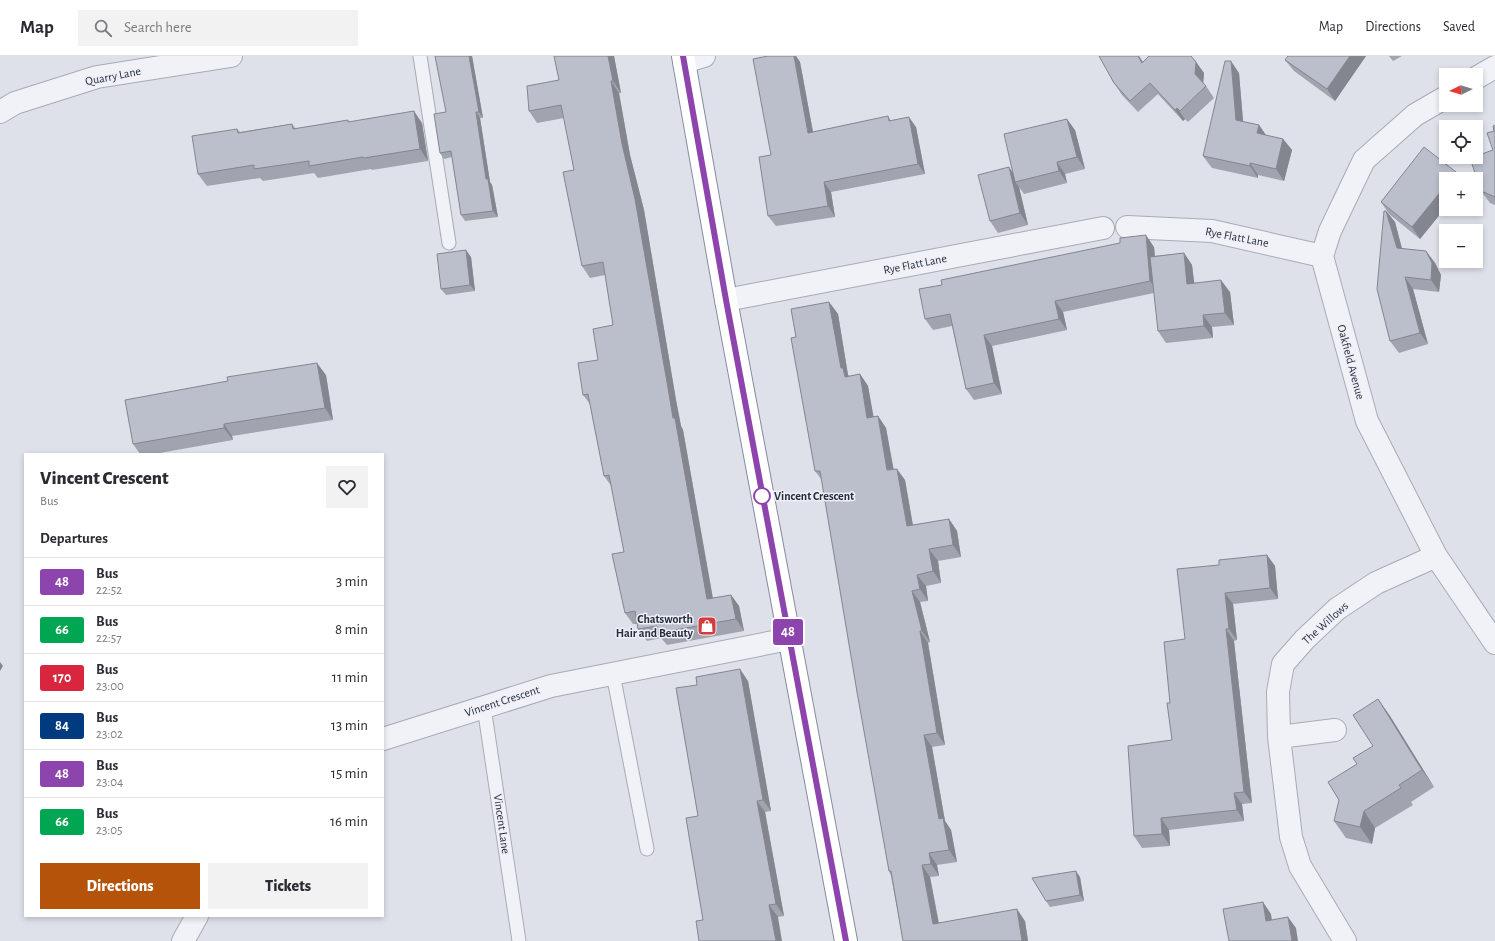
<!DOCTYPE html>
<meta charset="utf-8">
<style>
body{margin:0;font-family:"Alegreya Sans",sans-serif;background:#f2f2f3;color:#2b2b33;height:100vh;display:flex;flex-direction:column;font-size:15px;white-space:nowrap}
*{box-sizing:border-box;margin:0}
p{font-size:13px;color:#7c7c81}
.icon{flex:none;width:22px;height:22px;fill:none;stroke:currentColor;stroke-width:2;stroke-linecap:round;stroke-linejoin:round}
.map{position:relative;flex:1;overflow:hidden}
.details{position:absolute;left:24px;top:397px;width:360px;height:464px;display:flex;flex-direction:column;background:#fff;border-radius:0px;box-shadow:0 2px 6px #0003}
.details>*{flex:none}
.badge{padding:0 8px;border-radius:3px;font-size:14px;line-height:26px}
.needle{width:26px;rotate:265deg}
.fabs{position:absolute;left:1439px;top:12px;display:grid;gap:8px}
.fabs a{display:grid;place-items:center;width:44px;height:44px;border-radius:0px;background:#fff;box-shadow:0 2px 6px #0003;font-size:20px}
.map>.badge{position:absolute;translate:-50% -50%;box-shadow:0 0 0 2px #fff}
h2{padding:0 16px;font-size:15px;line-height:36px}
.round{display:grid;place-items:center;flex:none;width:42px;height:42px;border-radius:0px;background:#f2f2f3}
.overview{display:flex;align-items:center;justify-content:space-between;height:68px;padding:0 16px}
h1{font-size:19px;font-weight:800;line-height:30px}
.cta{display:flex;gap:8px;margin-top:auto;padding:8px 16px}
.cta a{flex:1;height:46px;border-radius:0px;background:#b45309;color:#fff;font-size:16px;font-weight:800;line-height:46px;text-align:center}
.cta a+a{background:#f2f2f3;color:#2b2b33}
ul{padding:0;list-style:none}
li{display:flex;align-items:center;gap:12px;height:48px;padding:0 16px;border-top:1px solid #e1e1e2}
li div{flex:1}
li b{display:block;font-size:15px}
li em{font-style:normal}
li .badge{min-width:44px;font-weight:700;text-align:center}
header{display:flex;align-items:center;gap:24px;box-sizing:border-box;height:56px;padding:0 20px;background:#fff;border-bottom:1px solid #e1e1e2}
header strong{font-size:19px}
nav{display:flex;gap:22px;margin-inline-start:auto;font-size:14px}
.search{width:280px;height:36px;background:#f2f2f3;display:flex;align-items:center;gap:10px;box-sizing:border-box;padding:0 14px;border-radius:0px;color:#7c7c81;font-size:15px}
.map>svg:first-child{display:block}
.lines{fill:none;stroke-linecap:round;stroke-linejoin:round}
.lane-casing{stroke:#a7abb6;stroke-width:15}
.street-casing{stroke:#a7abb6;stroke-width:24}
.highway-casing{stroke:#858ba0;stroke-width:24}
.lane{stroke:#f1f2f7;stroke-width:13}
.street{stroke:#f1f2f7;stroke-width:22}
.highway{stroke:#fff;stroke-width:22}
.wall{fill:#a1a4af}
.shaded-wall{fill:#83868f}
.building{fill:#bbbfcc;stroke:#83868f}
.line-casing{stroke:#fff;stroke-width:9}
.line{stroke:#8e44ad;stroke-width:6}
.stop-dot{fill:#fff;stroke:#8e44ad;stroke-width:2}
.labels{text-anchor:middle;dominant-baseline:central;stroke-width:3;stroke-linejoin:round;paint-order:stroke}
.street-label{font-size:12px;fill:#262c40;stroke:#eef0f6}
.stop-label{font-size:12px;font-weight:bold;fill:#262c40;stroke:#eef0f6;text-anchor:start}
.poi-label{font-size:12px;font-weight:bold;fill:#262c40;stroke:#eef0f6;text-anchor:end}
</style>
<header>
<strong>Map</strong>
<div class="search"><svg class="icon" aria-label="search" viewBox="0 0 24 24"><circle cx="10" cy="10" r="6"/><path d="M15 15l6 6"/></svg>Search here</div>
<nav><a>Map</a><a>Directions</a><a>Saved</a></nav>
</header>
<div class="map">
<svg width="1495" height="885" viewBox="0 0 1495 885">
<rect width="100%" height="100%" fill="#dee1e9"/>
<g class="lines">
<defs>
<path id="lane" d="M420,0L449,187
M613,618L647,793
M484,651L519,885"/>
<path id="street" d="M684,6L704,0
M1476,22L1495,11
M1446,41L1415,59L1364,104L1330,175L1322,200L1367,365L1436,500L1495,587
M0,56L15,47L97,21L231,0
M1127,171L1212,175L1322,200
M726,244L1103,172
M1279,681L1335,674
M383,683L551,630L789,583
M183,885L197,860
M1345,885L1300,810L1291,781L1279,681L1278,636L1283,608L1305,583L1337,553L1376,527L1436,500"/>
<path id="highway" d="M683,0L726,244L846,885"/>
</defs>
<use href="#lane" class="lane-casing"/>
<use href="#street" class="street-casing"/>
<use href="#highway" class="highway-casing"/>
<use href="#lane" class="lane"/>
<use href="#street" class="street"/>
<use href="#highway" class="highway"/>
</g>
<path class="wall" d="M435,0H472L483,62H480L490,126L492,129L498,161L465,165L461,159L452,101L444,103L440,97L446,56Z
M554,0H614L621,37H619L630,99L644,154L676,344L681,370L683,374L713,542L731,539L739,550L744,575L667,589L661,582L647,585L638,573L637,568H633L625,557L624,496L612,431L604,420L590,348L583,339L613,269L605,219L590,222L582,210L574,114L564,62L537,67L529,55L559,24Z
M768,0H796L800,6L813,76L888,60L891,65L916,71L925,118L831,136L835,161L776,170L768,160L771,99Z
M1099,0H1139L1143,6H1196L1204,17L1203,27L1206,30L1214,42L1188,66L1185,63L1183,65L1158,38L1138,56L1122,39L1114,27Z
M1366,0L1335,45L1294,15L1285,4Z
M1389,0H1402L1393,5Z
M1239,17L1243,66L1259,69L1266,79L1283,83L1292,94L1284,125L1258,119V122L1212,112L1203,100Z
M348,64L349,66L422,67L428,105L372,114L371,113L318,122L314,117L263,125L260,122L207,130L198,118L237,73L240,76L292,68L296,73Z
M1495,69V149L1490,147L1481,135L1493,94Z
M1075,74L1085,113L1065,118L1067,127L1024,138L1019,131L1028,169L998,177L990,165L1009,111L1013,118Z
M1446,123V151L1420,183L1389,158L1381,146Z
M1386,155L1395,166L1402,193L1426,195L1435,207L1441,219L1439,236L1413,233L1428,288L1399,297L1390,285Z
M1154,191L1155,200L1184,197L1192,209L1194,227L1230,236L1234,269L1212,271L1213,282L1166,287L1158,275L1154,237L1063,256L1067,274L992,290L1002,338L974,344L966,333L952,270L933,274L925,263L942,229Z
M471,201L475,235L446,239L441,233Z
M829,246L838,258L848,319L849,320L860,318L868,330L873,361L878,360L886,372L893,413L905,424L913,469L949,463L957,475L961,501L938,505L941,527L926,530L928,545L920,546L930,586L928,587L945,689L932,691L945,765L951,774L957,806L937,809L939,820L930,821L939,867L1025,865L1028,885H903L891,820L889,815L822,424L815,415L796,281Z
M326,319L333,364L232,380L233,384L154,398H140L133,388Z
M1267,499L1275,510L1278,543L1233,548L1237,584L1234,585L1252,747L1242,748L1244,765L1169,774L1170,790L1142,792L1134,780L1172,684L1170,647L1185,583L1219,509Z
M748,625L771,755L765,756L784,860L778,861L703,864L698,760Z
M1378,643L1390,660L1434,731L1411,746L1413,749L1375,772L1372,788L1346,782L1334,765L1357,708L1373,690Z
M1080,821L1084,845L1050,851L1046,845Z"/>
<path class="shaded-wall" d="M469,0H472L483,62L479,56Z
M608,0H614L621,37L613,25Z
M794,0H796L800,6L815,87L808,77Z
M1138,0H1139L1150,18L1142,7Z
M1350,0H1366L1335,45L1327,33Z
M1231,5L1239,17L1244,76L1236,64Z
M1196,6L1204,17L1203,29L1195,18Z
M611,25L619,37L630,99L644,154L676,344L681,370L683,374L715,555L707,543L622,88Z
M1177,52L1185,63L1183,65L1175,54Z
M414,55L422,67L428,105L420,93Z
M476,56L480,62L490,126L492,129L498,161L493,155L486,123Z
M909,61L916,71L925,118L918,108Z
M1067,63L1075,74L1085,113L1077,101Z
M1259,69L1267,81L1257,77Z
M1283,83L1292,94L1284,125L1276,113Z
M1057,106L1065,118L1067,127L1059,115Z
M1250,107L1258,119V122L1250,110Z
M1009,111L1017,123L1015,126L1019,131L1028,169L1020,157Z
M1456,116L1461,123H1451Z
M824,126L831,136L835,161L828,150Z
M1446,129V151L1420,183L1412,171Z
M1386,155L1395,166L1405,204L1397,192Z
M1146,179L1154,191L1158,236L1150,225Z
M466,194L471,201L475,235L470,229Z
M1426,195L1435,207L1441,219L1439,236L1431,224Z
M1184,197L1192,209L1196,240L1187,228Z
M1405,221L1413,233L1428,288L1420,277Z
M1221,224L1230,236L1234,269L1225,257Z
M1055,245L1063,256L1067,274L1059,263Z
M829,246L838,258L848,319L852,324L845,321L841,312Z
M1203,259L1212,271L1213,282L1204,270Z
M984,279L992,290L1002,338L994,327Z
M317,307L326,319L333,364L325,352Z
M860,318L868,330L876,374L867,362Z
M878,360L886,372L896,426L887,414Z
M224,368L232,380L233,384L224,372Z
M897,413L905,424L915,482L907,470Z
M949,463L957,475L961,501L953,489Z
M929,493L938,505L941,527L933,515Z
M1267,499L1275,510L1278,543L1270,532Z
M917,519L926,530L928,545L920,533Z
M912,535L920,546L930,586L922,575Z
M1225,537L1233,548L1237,584L1229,573Z
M731,539L739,550L744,575L736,563Z
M1226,573L1234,585L1252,747L1244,736Z
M920,575L928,587L945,689L937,677Z
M0,606L3,610L0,615Z
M740,613L748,625L771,755L763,744Z
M1378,643L1390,660L1434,731L1422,714Z
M924,679L932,691L945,765L951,774L957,806L949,794L939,763Z
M1234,737L1242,748L1244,765L1237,754Z
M757,745L765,756L784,860L776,848Z
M1364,755L1375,772L1372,788L1360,771Z
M1161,762L1169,774L1170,790L1162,778Z
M929,797L937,809L939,820L931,808Z
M922,809L930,821L941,880L933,868Z
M1076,815L1080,821L1084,845L1080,839Z
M1263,846L1271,858L1274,877L1266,865Z
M769,849L778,861L782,885H776Z
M1017,853L1025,865L1028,885H1022Z
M1288,861L1296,872L1298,885H1292Z"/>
<path class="building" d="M435,0H469L479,56H476L486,123H488L493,155L461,159L451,95L440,97L434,58L446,56Z
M554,0H608L613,25H611L622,88L635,143L668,332L673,362H675L707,543L731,539L736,563L658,577L657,570L638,573L635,555L625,557L612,498L624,496L609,419L604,420L588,338L583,339L578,307L598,304L593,273L613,269L603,206L582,210L563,116L574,114L561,49L529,55L527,30L559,24Z
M768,0H794L808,77L888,60L889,65L909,61L918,108L824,126L828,150L768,160L759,101L771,99L753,3Z
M1099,0H1138L1142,7L1149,0H1191L1196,6L1195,18L1206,30L1180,55L1177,52L1175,54L1150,27L1130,45L1114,27Z
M1288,0H1350L1327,33L1285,4Z
M1225,5H1231L1236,64L1259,69L1257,77L1283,83L1276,113L1250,107V110L1203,100Z
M414,55L420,93L364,102L363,101L309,110V105L254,113V109L198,118L192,80L237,73L238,77L292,68L293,73L348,64V66Z
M1067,63L1077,101L1057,106L1059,115L1015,126L1004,78Z
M1495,69V141L1481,135L1470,102L1472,101H1476V100L1493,94L1487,77L1494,75L1493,70Z
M1424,91L1456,116L1451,123H1446V129L1412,171L1381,146Z
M1009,111L1020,157L990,165L978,119Z
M1384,155H1386L1397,192L1426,195L1432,207L1431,224L1405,221L1420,277L1390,285L1377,233Z
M1146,179L1150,225L1055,245L1059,263L984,279L994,327L966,333L950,258L925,263L919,233L942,229L941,224L1120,187V182Z
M466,194L470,229L441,233L437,198Z
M1184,197L1187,228L1221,224L1225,257L1203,259L1204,270L1158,275L1150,201Z
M829,246L841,312H843L845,321L860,318L867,362L878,360L887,414L897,413L907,470L949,463L953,489L929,493L933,515L917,519L920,533L912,535L922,575H920L937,677L924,679L939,763L943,762L949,794L929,797L931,808L922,809L933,868L1017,853L1022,885H903L891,815H889L857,636L820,415H815L791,282L796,281L791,253Z
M317,307L325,352L224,368V372L133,388L125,344L228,325L227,321Z
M1267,499L1270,532L1225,537L1229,573H1226L1244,736L1234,737L1237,754L1161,762L1162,778L1134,780L1128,690L1172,684L1167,647H1170L1164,586L1185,583L1177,513L1219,509V504Z
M740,613L763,744L757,745L776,848L769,849L776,885H699L696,865L703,864L686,762L698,760L676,632L697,629L696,621Z
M1378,643L1422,714L1399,729L1401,732L1364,755L1360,771L1334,765L1339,744L1328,726L1357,708L1353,702L1373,690L1353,659Z
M1076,815L1080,839L1046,845L1032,822Z
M1263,846L1266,865L1288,861L1292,885H1229L1223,853Z"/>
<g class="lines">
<defs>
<path id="line" d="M683,0L726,244L846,885"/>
</defs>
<use href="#line" class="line-casing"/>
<use href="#line" class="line"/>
</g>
<defs>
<symbol id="shop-square" viewBox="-11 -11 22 22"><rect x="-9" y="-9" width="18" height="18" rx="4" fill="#d53b3c" stroke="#eef0f6"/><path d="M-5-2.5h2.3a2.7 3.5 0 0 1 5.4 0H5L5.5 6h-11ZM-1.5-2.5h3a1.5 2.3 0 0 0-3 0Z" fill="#fff"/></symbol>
</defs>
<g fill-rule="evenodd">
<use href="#shop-square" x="696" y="559" width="22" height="22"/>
</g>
<circle class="stop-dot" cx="762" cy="440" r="8"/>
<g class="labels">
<g class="street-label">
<text transform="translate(113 20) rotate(-11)">Quarry Lane</text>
<text transform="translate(1237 181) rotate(11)">Rye Flatt Lane</text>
<text transform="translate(915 208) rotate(-11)">Rye Flatt Lane</text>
<text transform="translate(1351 306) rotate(75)">Oakfield Avenue</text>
<text transform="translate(1325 567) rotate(-42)">The Willows</text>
<text transform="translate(502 645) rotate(-18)">Vincent Crescent</text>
<text transform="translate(502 768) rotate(82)">Vincent Lane</text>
</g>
<g class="stop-label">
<text x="774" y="440">Vincent Crescent</text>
</g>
<g class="poi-label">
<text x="693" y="563">Chatsworth<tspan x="693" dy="14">Hair and Beauty</tspan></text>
</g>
</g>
</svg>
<div class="fabs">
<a><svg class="needle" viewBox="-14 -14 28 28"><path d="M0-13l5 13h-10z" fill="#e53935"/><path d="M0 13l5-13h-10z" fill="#7c7c81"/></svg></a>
<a><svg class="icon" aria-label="locate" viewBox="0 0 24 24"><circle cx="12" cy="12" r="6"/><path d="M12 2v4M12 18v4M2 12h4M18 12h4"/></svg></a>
<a>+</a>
<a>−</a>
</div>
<b class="badge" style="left:788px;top:576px;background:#8e44ad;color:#fff">48</b>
<section class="details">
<div class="overview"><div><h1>Vincent Crescent</h1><p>Bus</p></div><a class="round"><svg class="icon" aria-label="heart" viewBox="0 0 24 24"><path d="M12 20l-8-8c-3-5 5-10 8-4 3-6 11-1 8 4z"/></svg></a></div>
<h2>Departures</h2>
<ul>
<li><span class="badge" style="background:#8e44ad;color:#fff">48</span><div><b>Bus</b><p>22:52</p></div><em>3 min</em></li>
<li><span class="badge" style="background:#00a651;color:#fff">66</span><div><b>Bus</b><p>22:57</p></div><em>8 min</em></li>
<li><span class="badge" style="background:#d7263d;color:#fff">170</span><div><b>Bus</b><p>23:00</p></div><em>11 min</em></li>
<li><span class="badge" style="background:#003b80;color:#fff">84</span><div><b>Bus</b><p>23:02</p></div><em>13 min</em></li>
<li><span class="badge" style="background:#8e44ad;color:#fff">48</span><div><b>Bus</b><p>23:04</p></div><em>15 min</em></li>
<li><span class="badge" style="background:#00a651;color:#fff">66</span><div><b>Bus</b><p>23:05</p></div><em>16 min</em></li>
</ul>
<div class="cta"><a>Directions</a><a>Tickets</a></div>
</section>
</div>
